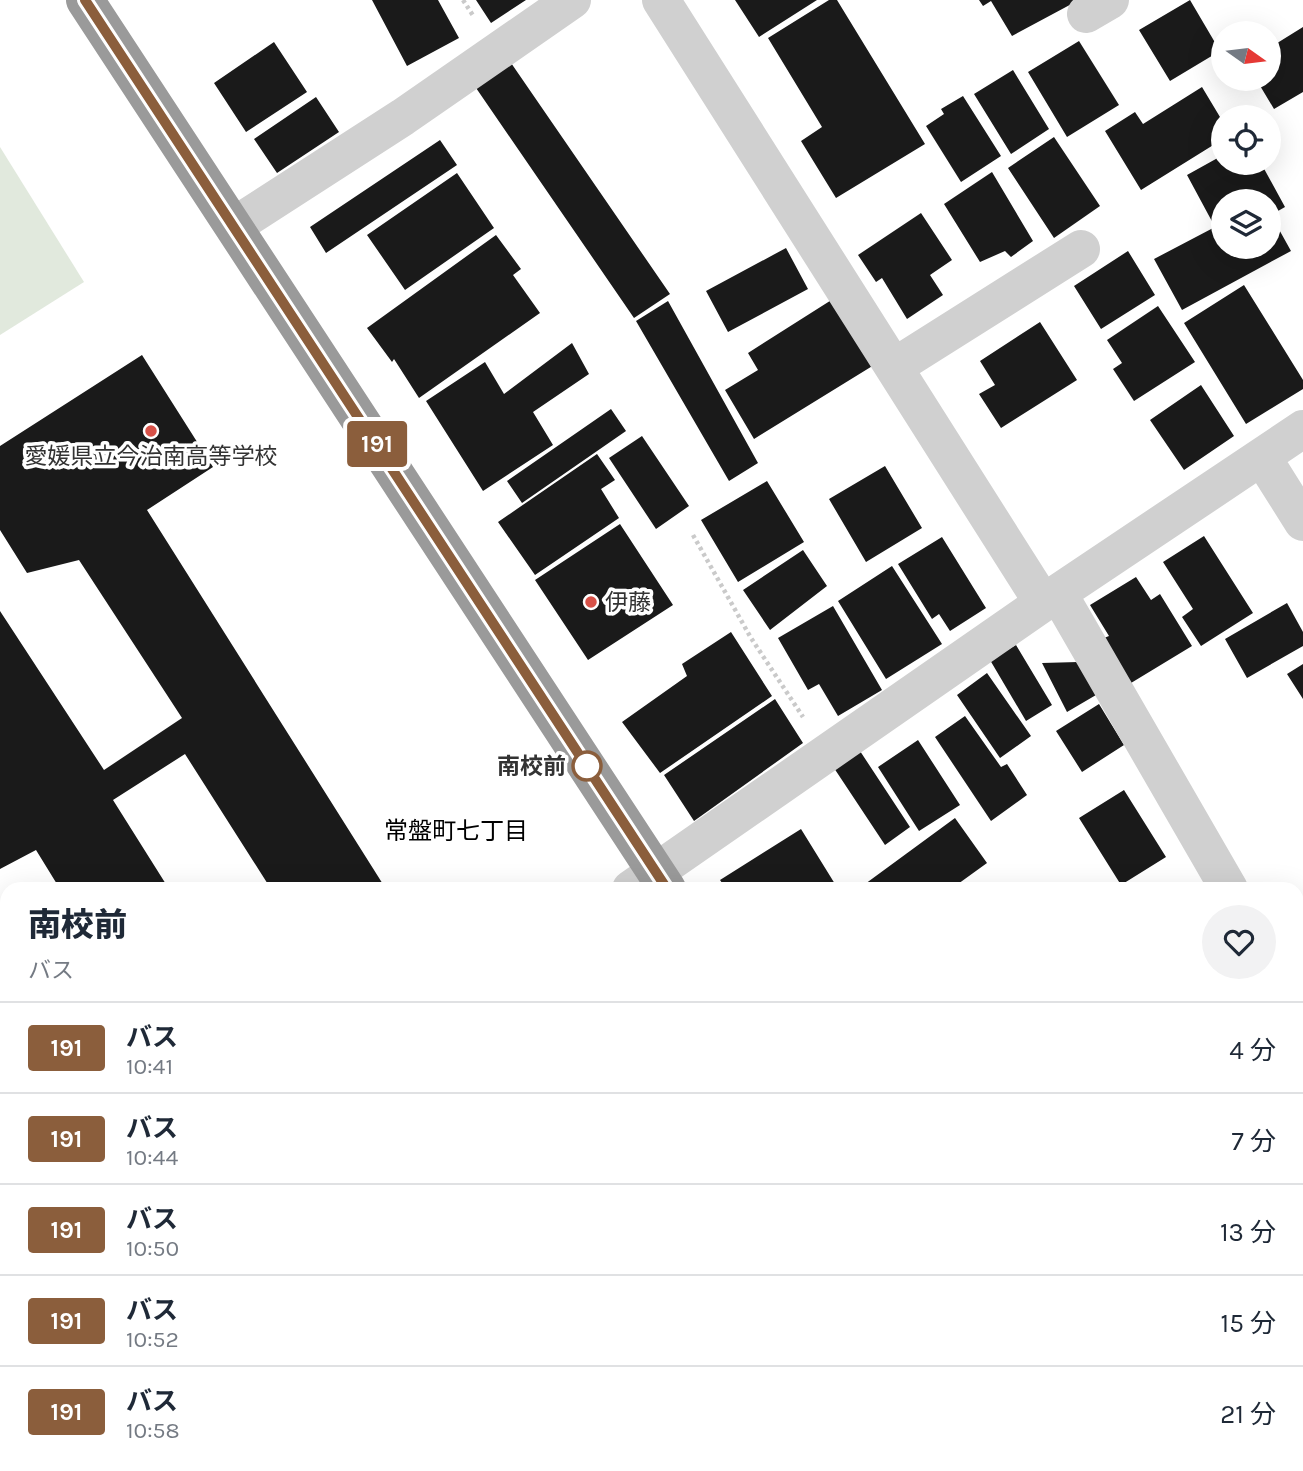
<!DOCTYPE html>
<html lang="ja">
<meta charset="utf-8">
<style>
body{margin:0;font-family:Karla,"Noto Sans JP",sans-serif;background:#f2f2f3;color:#1f2937;height:100vh;display:flex;flex-direction:column;font-size:26px;white-space:nowrap}
*{box-sizing:border-box;margin:0}
p{font-size:23px;color:#747a83}
.icon{flex:none;width:38px;height:38px;fill:none;stroke:currentColor;stroke-width:2;stroke-linecap:round;stroke-linejoin:round}
.map{position:relative;flex:1;overflow:hidden}
.drawer{position:absolute;left:0px;top:882px;width:1304px;height:590px;display:flex;flex-direction:column;background:#fff;border-radius:21px 21px 0 0;box-shadow:0 7px 28px #0002}
.drawer>*{flex:none}
.badge{padding:0 14px;border-radius:5px;font-size:24px;line-height:46px}
.needle{width:46px;rotate:104deg}
.controls{position:absolute;left:1211px;top:21px;display:grid;gap:14px}
.controls a{display:grid;place-items:center;width:70px;height:70px;border-radius:50%;background:#fff;box-shadow:0 7px 28px #0002;font-size:35px}
.map>.badge{position:absolute;translate:-50% -50%;box-shadow:0 0 0 4px #fff}
.round{display:grid;place-items:center;flex:none;width:74px;height:74px;border-radius:37px;background:#f2f2f3}
.overview{display:flex;align-items:center;justify-content:space-between;height:119px;padding:0 28px}
h1{font-size:33px;font-weight:800;line-height:52px}
ul{padding:0;list-style:none}
li{display:flex;align-items:center;gap:21px;height:91px;padding:0 28px;border-top:2px solid #e0e1e3}
li div{flex:1}
li b{display:block;font-size:26px}
li em{font-style:normal}
li .badge{min-width:77px;font-weight:700;text-align:center}
.map>svg:first-child{display:block}
.green{fill:#e1e9dd}
.building{fill:#1a1a1a;fill-rule:evenodd}
.lines{fill:none;stroke-linecap:round;stroke-linejoin:round}
.path{stroke:#cacaca;stroke-width:4.5;stroke-dasharray:3.5 3.5;stroke-linecap:butt}
.street{stroke:#d0d0d0;stroke-width:38}
.highway{stroke:#9a9a9a;stroke-width:38}
.line-casing{stroke:#fff;stroke-width:16}
.line{stroke:#8b5e3c;stroke-width:10}
.poi-dot{fill:#d75148;stroke:#fff;stroke-width:2.5}
.stop-dot{fill:#fff;stroke:#8b5e3c;stroke-width:3.5}
.labels{text-anchor:middle;dominant-baseline:central;stroke-width:7;stroke-linejoin:round;paint-order:stroke}
.poi-label{font-size:23px;fill:#333;stroke:#fff}
.stop-label{font-size:23px;font-weight:bold;fill:#333;stroke:#fff;text-anchor:end}
.neighbourhood-label{font-size:24px;fill:#000;stroke:#fff}
</style>
<div class="map">
<svg width="1303" height="1471" viewBox="0 0 1303 1471">
<rect width="100%" height="100%" fill="#fff"/>
<path class="green" d="M0,147L84,282L0,335Z"/>
<path class="building" d="M372,0H438L459,38L407,66Z
M476,0H526L491,23Z
M735,0H817L759,37Z
M829,0H837L925,144L836,198L801,141L822,127L768,38Z
M979,0H1079L1012,36L991,1L983,6Z
M1190,0L1220,51L1170,81L1139,30Z
M1303,27V92L1274,109L1256,79H1269V48Z
M1079,41L1119,105L1067,137L1028,72Z
M274,42L307,92L246,132L214,83Z
M509,60L670,294L634,318L474,85Z
M1013,70L1049,129L1011,154L974,94Z
M1202,87L1223,122V139L1141,190L1105,131L1135,112L1143,124Z
M963,96L1001,156L961,182L926,126L944,114L941,109Z
M316,97L339,132L277,173L254,139Z
M1054,137L1100,206L1054,238L1008,168Z
M440,140L457,165L326,253L310,227Z
M1223,155V163H1237L1244,175L1262,165L1285,207L1271,215L1291,251L1182,310L1154,259L1215,227L1187,175ZM1223,201H1269V247H1223Z
M992,172L1033,241L1011,257L1005,251L980,262L944,204Z
M457,173L494,228L405,290L367,235Z
M921,213L952,260L930,275L943,295L907,319L882,278L876,282L858,255Z
M496,235L521,269L513,275L540,313L419,398L394,359L392,362L367,328Z
M786,248L808,289L728,332L706,291Z
M1128,251L1155,295L1101,329L1074,286Z
M1244,285L1303,380V389L1246,424L1184,323Z
M833,299L874,365L754,439L725,390L758,370L748,353Z
M668,301L758,463L729,481L636,321Z
M1158,306L1195,362L1134,401L1113,369L1122,363L1107,340Z
M1040,322L1077,380L1001,428L979,394L995,385L980,361Z
M572,343L589,374L533,412L553,445L483,491L426,401L485,362L504,394Z
M142,355L213,467L147,510L386,889H271L185,754L113,800L169,889H60L36,850L0,869V611L104,770L182,718L79,560L27,573L0,530V446Z
M1201,385L1234,436L1184,470L1150,420Z
M611,409L626,431L522,503L507,481Z
M642,436L689,506L656,529L609,458Z
M597,454L615,480L601,489L619,518L535,575L498,522Z
M885,466L922,528L866,562L829,499Z
M767,481L804,542L738,582L701,520Z
M620,524L673,605L588,660L535,580Z
M1204,536L1253,613L1201,646L1182,617L1193,609L1163,562Z
M942,537L986,608L950,631L939,614L932,619L898,564Z
M803,550L827,586L770,630L743,590Z
M892,566L942,644L886,679L838,601Z
M1136,577L1151,600L1160,594L1192,646L1131,683L1104,638L1109,636L1090,605Z
M1287,603L1303,632V646L1247,678L1225,639Z
M833,606L882,690L838,716L819,684L808,690L778,638Z
M731,632L772,696L660,773L622,722L687,676L682,664Z
M1016,645L1052,705L1026,721L990,660Z
M1078,662L1096,695L1067,712L1042,663Z
M1303,664V699L1287,674Z
M987,673L1031,736L1000,758L957,695Z
M775,699L803,743L694,821L664,775Z
M1099,704L1124,745L1082,772L1056,731Z
M965,716L1001,767L1007,764L1027,795L991,821L935,737Z
M918,740L960,805L919,831L878,767Z
M860,751L910,827L885,845L834,768Z
M1124,790L1166,857L1121,885L1079,818Z
M955,818L987,863L951,889H869L865,884Z
M801,829L835,884L827,889H726L720,880Z
M0,988L7,998V1250L0,1255Z
M1297,1068L1303,1078V1114L1297,1118Z
M1303,1134V1171L1297,1161V1138Z
M1297,1181L1303,1191V1271L1297,1274Z
M1303,1378V1452L1297,1456V1382Z
M7,1380V1444L0,1449V1385Z
M50,1465H120L122,1468L117,1471H54Z
M159,1465H225L215,1471H163Z
M406,1465H451L454,1471H395Z
M572,1465H634L623,1471H576Z
M695,1465H768L772,1471H699Z
M782,1465H832L822,1471H786Z
M842,1465H977L981,1471H832Z
M1169,1465H1267L1258,1471H1159Z"/>
<g class="lines">
<path class="path" d="M463,0L474,17
M693,535L751,638L803,717
M674,1465L677,1471"/>
<path class="street" d="M661,0L1043,603
M1086,14L1110,0
M234,226L403,117L572,0
M894,367L1081,249
M1262,457L1303,522
M1058,593L1229,889
M631,889L1043,603L1303,429
M1297,1007L1303,1018
M0,1314L7,1309
M1297,1339L1303,1335
M1088,1471L1098,1465"/>
<path class="highway" d="M85,0L667,889
M1044,1465L1048,1471"/>
</g>
<g class="lines">
<defs>
<path id="line" d="M85,0L667,889"/>
</defs>
<use href="#line" class="line-casing"/>
<use href="#line" class="line"/>
</g>
<g class="poi-dot">
<circle cx="151" cy="431" r="7"/>
<circle cx="591" cy="602" r="7"/>
</g>
<circle class="stop-dot" cx="587" cy="766" r="14"/>
<g class="labels">
<g class="poi-label">
<text x="151" y="456">愛媛県立今治南高等学校</text>
<text x="605" y="602" text-anchor="start">伊藤</text>
</g>
<g class="stop-label">
<text x="566" y="766">南校前</text>
</g>
<g class="neighbourhood-label">
<text x="456" y="831">常盤町七丁目</text>
</g>
</g>
</svg>
<div class="controls">
<a><svg class="needle" viewBox="-14 -14 28 28"><path d="M0-13l5 13h-10z" fill="#e53935"/><path d="M0 13l5-13h-10z" fill="#747a83"/></svg></a>
<a><svg class="icon" aria-label="locate" viewBox="0 0 24 24"><circle cx="12" cy="12" r="6"/><path d="M12 2v4M12 18v4M2 12h4M18 12h4"/></svg></a>
<a><svg class="icon" aria-label="layers" viewBox="0 0 24 24"><path d="M12 4l9 5-9 5-9-5zM3 14l9 5 9-5"/></svg></a>
</div>
<b class="badge" style="left:377px;top:444px;background:#8b5e3c;color:#fff">191</b>
<section class="drawer">
<div class="overview"><div><h1>南校前</h1><p>バス</p></div><a class="round"><svg class="icon" aria-label="heart" viewBox="0 0 24 24"><path d="M12 20l-8-8c-3-5 5-10 8-4 3-6 11-1 8 4z"/></svg></a></div>
<ul>
<li><span class="badge" style="background:#8b5e3c;color:#fff">191</span><div><b>バス</b><p>10:41</p></div><em>4 分</em></li>
<li><span class="badge" style="background:#8b5e3c;color:#fff">191</span><div><b>バス</b><p>10:44</p></div><em>7 分</em></li>
<li><span class="badge" style="background:#8b5e3c;color:#fff">191</span><div><b>バス</b><p>10:50</p></div><em>13 分</em></li>
<li><span class="badge" style="background:#8b5e3c;color:#fff">191</span><div><b>バス</b><p>10:52</p></div><em>15 分</em></li>
<li><span class="badge" style="background:#8b5e3c;color:#fff">191</span><div><b>バス</b><p>10:58</p></div><em>21 分</em></li>
</ul>
</section>
</div>
